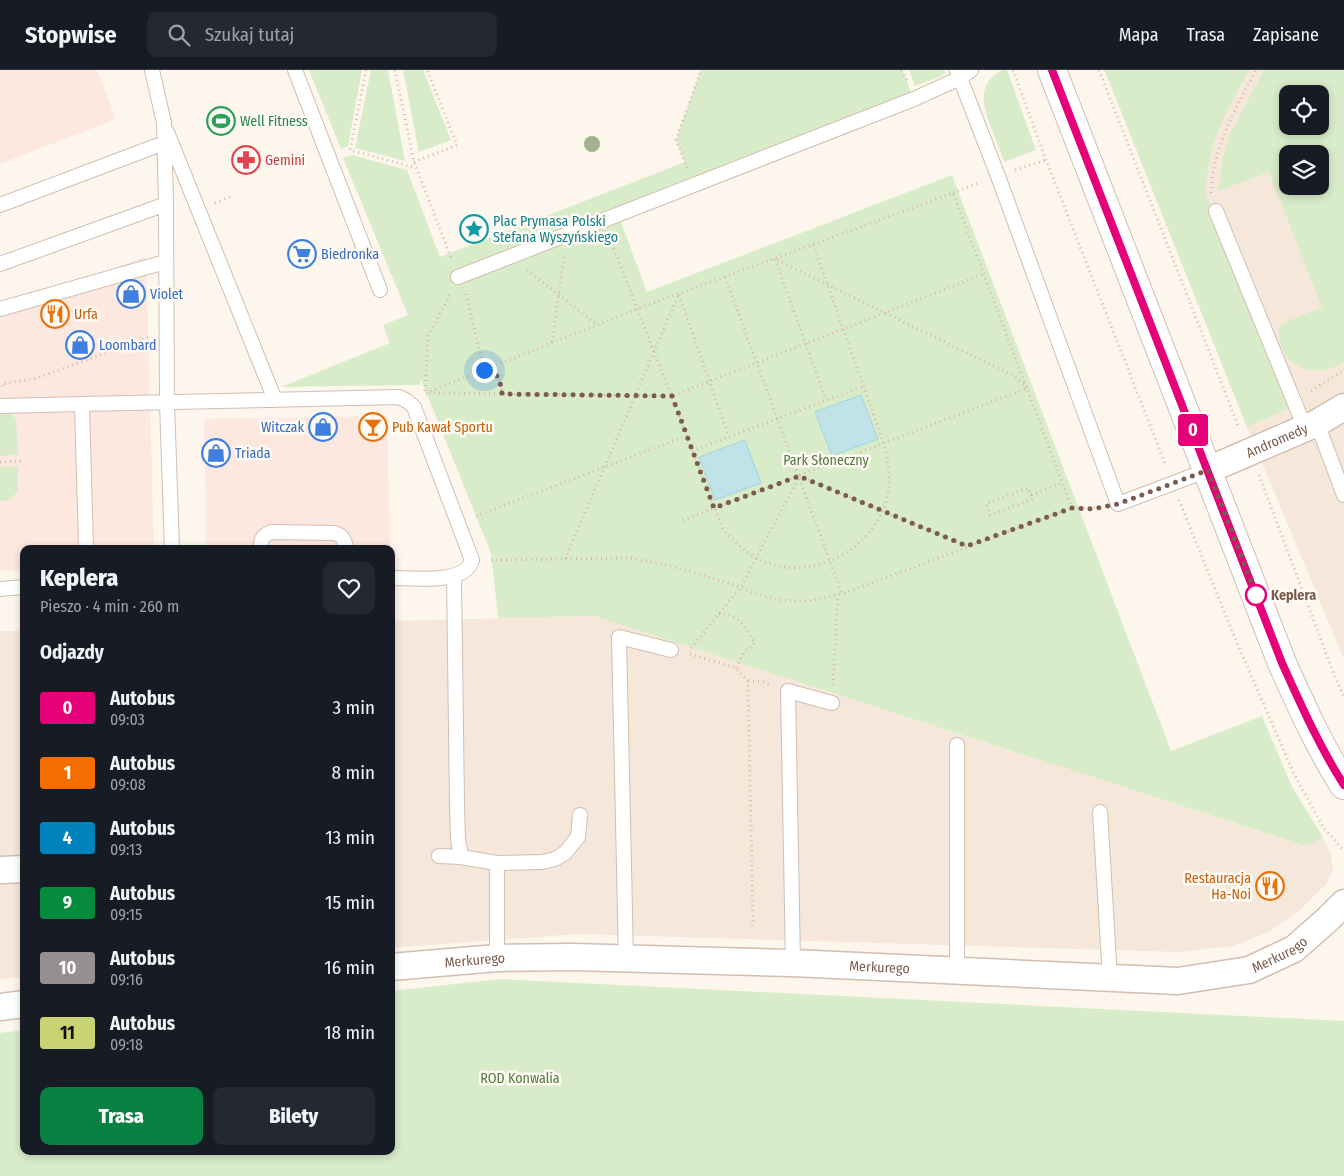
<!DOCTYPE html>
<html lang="pl">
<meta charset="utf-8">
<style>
body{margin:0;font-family:"Fira Sans Condensed",sans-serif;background:#242831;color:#f1f3f6;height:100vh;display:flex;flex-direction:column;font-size:19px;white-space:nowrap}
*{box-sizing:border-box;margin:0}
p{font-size:16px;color:#9ea1a6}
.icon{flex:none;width:28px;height:28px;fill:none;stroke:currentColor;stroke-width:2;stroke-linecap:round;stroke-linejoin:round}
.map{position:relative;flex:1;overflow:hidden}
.side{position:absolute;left:20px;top:475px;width:375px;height:610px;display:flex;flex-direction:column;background:#171b24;border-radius:10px;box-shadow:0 2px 8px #0003}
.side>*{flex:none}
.badge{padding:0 10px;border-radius:4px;font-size:18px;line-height:32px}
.fabs{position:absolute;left:1279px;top:15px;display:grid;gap:10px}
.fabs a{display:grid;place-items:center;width:50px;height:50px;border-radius:10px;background:#171b24;box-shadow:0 2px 8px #0003;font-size:25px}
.you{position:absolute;width:25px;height:25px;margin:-12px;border:4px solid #fff;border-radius:50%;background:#1a73e8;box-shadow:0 0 0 8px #1a73e833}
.map>.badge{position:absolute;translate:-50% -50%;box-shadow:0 0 0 2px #fff}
h2{padding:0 20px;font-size:19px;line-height:45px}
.round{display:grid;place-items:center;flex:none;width:52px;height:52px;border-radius:10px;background:#242831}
.overview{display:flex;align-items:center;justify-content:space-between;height:85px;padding:0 20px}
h1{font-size:24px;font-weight:800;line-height:38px}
.action{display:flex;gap:10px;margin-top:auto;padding:10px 20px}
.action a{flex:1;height:58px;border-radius:10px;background:#0b8043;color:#fff;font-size:20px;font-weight:800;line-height:58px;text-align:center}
.action a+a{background:#242831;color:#f1f3f6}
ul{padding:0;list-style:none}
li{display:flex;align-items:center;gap:15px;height:65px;padding:0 20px}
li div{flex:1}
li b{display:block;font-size:19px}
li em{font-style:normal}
li .badge{min-width:55px;font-weight:700;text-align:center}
header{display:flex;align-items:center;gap:30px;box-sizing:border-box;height:70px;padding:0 25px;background:#171b24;border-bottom:1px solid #363941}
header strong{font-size:24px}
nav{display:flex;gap:28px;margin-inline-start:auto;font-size:18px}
.search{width:350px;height:45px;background:#242831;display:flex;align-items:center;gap:12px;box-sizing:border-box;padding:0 18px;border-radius:10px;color:#9ea1a6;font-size:19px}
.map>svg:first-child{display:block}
.residential{fill:#f5e8da;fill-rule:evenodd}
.commercial{fill:#fde8e0}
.green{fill:#d8ecc9;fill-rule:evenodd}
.water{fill:#bfe3e8;stroke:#a5d3da}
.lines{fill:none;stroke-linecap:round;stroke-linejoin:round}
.service-casing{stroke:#d1beb0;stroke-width:16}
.minor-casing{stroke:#d1beb0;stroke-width:29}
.tertiary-casing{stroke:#d1beb0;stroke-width:30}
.path{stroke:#d9b8a5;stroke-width:3;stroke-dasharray:1 4;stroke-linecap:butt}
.service{stroke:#fff;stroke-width:14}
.minor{stroke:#fff;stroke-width:26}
.tertiary{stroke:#fff;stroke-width:28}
.tree{fill:#a0b28e}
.line-casing{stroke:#fff;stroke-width:11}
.line{stroke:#e5017a;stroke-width:8}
.walk{stroke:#7a5c4d;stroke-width:5;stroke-dasharray:0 9}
.stop-dot{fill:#fff;stroke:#e5017a;stroke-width:2.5}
.labels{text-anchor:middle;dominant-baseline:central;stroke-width:5;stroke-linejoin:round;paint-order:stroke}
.leisure-label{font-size:14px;fill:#27864d;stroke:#fffaf3;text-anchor:start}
.health-label{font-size:14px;fill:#be3a42;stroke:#fffaf3;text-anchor:start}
.culture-label{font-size:14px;fill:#0d838f;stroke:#fffaf3;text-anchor:start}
.shop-label{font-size:14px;fill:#366cbe;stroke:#fffaf3;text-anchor:start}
.food-label{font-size:14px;fill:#c56008;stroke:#fffaf3;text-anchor:start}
.street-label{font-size:14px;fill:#7a5c4d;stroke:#fffaf3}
.park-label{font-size:14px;fill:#537a41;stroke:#fffaf3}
.stop-label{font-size:14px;font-weight:bold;fill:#7a5c4d;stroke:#fffaf3;text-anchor:start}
</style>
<header>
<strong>Stopwise</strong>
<div class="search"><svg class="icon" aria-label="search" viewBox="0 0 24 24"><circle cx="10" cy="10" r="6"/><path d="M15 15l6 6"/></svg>Szukaj tutaj</div>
<nav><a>Mapa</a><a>Trasa</a><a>Zapisane</a></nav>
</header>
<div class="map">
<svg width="1344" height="1106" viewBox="0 0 1344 1106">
<rect width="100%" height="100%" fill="#fdf6ec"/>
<path class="residential" d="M1104,0H1344V589L1247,357ZM1288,24H1320V56H1288ZM1288,84H1320V116H1288Z
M594,546L1305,776L1323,767L1331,785L1333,801L1326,814L1300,840L1269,862L1233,876L1178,882L577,864L391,878V551Z
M0,561H24V907L0,909Z"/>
<path class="commercial" d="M0,0H97L116,49L0,94Z
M146,186L154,479H24V500L0,501V244Z
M387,346L390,479H206L204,349Z"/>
<path class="green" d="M309,0H362L348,76L341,79Z
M371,0H388L405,91L355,78Z
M403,0H423L451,70L419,82Z
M701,0H902L914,29L618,144L647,222L952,105L1171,681L1262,646L1292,717L1323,767L1306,776L594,546L498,548L491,483L421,310L420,315L281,317L390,273L383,255L408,245L343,88L353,85L407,100L440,187L685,92L676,70Z
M909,0H944L945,3L942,6L915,16Z
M1002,0H1007L1036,80L1004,92C1000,81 996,69 991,58C983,35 976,15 1002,0Z
M1105,0H1249C1226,43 1206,75 1206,125L1291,337L1247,357Z
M1264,0H1344V292C1322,305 1295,304 1283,280C1279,270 1277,264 1281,254L1322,237L1269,102L1218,121L1222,92L1228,68ZM1288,24H1320V56H1288ZM1288,84H1320V116H1288Z
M0,340C7,341 12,343 16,349L18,385L0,386Z
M18,396V421L10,430L0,431V397Z
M500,909L1344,951V1106H0V963L24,960V1081H391V921Z"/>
<path class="water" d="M861,325L878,369L832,386L815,342Z
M745,370L761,413L715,430L699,387Z"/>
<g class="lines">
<defs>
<path id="service" d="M152,0L164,53L166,134L167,333L172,479
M295,0L380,220
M971,0L960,8L998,106L1118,434L1208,400
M167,62L275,330
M0,135L164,73
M1216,141L1305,358
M0,194L166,134
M458,207L914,29L960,8L957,1
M0,239L165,192
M0,336L82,334
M1317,353L1344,425
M86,479L82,334L399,327L407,331L414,337L472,490C466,515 411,508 391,508
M261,479C260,470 262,465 272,462L335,463C343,466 345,470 346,479
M454,506L457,735L458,769L461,787
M0,519L24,517
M957,675V901
M1100,742L1110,908
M439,786L461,787L497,793L542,792L555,789L565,783L578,767L580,745
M497,793V888
M626,889L619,567L671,580
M793,893L788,621L832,633"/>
<g id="minor">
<path id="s1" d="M1208,400L1317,353L1344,337"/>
<path d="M1,800L24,799"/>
<path id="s2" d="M391,897L497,888L573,887L793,893L1178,911L1249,900L1294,879L1328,849L1344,833"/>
<path d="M0,937L24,934"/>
</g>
<path id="tertiary" d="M1052,0L1282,593C1301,635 1319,676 1344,715"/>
</defs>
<use href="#service" class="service-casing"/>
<use href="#minor" class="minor-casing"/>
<use href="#tertiary" class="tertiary-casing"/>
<path class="path" d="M366,0L350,80L416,98
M395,0L414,92L452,190
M902,0L907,11
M1013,0L1046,90L1166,396
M1099,0L1239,358
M414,92L457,75L427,0
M687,98L676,70L701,0
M1015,100L1046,90
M953,123L981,112
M1211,123C1213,77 1235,40 1256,0
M215,133L230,127
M610,169L723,459C734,470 744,482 758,489C810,515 878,479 888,423C891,406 888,390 884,374L813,174
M775,189L826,330
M527,200L597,255
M725,207L842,524
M466,224L484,300
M679,225L729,367
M552,272L564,187
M491,297L499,308L502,324
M3,316L2,314L37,308L149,267
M425,321L428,266L451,223
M1311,321L1344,300
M426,323L637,239L953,123L1072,438
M429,323L672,326L984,204
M692,381L864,316
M0,392L25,391
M1259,405L1335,607L1344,627
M799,406L967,476
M1031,425L1033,429L990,445L986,434L1028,418L1031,425L1062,413
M1179,430L1234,566L1294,704L1323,757L1344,781
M476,446L686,366
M683,450L1028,318L1014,306L775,189
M565,489L678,226
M491,490L630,488L671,496L735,515L754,523L778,530L808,531L842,524L1072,438H1099
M719,544C736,541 747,560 755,573L744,582L736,598
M691,578L741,517L799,407
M690,584L736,598L748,611L753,856
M748,611L763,612L771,615
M833,615L838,526"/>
<use href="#service" class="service"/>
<use href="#minor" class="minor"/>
<use href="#tertiary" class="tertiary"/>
</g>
<circle class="tree" cx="592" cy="74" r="8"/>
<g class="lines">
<defs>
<path id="line" d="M1052,0L1282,593C1301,635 1319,676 1344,715"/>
</defs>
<use href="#line" class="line-casing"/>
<use href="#line" class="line"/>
<path class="walk" d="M484,300L490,297C498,306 501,312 502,324L672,326L714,438L799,406L967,476L1072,438L1093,439L1118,434L1208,400L1256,525"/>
</g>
<defs>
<symbol id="stadium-ring" viewBox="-11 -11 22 22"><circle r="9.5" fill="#fffaf3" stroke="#2e9e5b" stroke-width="1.5"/><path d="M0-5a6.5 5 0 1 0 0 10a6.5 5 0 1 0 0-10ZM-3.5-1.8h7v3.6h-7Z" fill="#2e9e5b"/></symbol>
<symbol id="pharmacy-ring" viewBox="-11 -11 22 22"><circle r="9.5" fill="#fffaf3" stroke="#e0444e" stroke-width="1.5"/><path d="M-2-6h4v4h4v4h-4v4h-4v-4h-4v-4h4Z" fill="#e0444e"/></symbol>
<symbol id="sight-ring" viewBox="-11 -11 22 22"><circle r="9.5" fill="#fffaf3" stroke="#0f9aa8" stroke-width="1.5"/><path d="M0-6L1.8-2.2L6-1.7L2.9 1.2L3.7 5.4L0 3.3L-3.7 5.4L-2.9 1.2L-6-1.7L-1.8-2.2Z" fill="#0f9aa8"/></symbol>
<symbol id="supermarket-ring" viewBox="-11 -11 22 22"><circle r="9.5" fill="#fffaf3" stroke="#3f7fe0" stroke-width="1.5"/><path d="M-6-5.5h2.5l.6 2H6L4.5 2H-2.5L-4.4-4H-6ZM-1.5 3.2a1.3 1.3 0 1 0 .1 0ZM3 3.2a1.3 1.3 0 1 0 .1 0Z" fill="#3f7fe0"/></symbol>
<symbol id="shop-ring" viewBox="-11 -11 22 22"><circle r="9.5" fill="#fffaf3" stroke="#3f7fe0" stroke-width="1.5"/><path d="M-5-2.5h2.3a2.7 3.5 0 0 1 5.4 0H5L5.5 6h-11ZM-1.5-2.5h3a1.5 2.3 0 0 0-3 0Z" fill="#3f7fe0"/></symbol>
<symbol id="restaurant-ring" viewBox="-11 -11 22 22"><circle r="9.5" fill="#fffaf3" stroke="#e8710a" stroke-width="1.5"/><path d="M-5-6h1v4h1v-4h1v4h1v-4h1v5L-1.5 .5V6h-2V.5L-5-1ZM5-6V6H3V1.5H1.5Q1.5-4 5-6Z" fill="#e8710a"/></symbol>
<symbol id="bar-ring" viewBox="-11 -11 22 22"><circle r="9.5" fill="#fffaf3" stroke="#e8710a" stroke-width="1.5"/><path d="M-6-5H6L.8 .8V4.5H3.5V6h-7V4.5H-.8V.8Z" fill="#e8710a"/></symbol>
</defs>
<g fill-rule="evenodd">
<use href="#stadium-ring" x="205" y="35" width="32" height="32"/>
<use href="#pharmacy-ring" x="230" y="74" width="32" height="32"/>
<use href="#sight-ring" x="458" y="143" width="32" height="32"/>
<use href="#supermarket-ring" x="286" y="168" width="32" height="32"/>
<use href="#shop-ring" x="115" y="208" width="32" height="32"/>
<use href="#restaurant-ring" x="39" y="228" width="32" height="32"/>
<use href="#shop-ring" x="64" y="259" width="32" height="32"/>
<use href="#shop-ring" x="307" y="341" width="32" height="32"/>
<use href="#bar-ring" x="357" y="341" width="32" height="32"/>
<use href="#shop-ring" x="200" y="367" width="32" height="32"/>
<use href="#restaurant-ring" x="1254" y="800" width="32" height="32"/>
</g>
<circle class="stop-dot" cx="1256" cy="525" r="10"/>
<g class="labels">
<g class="leisure-label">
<text x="240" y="51">Well Fitness</text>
</g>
<g class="health-label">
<text x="265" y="90">Gemini</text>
</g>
<g class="culture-label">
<text x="493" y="151">Plac Prymasa Polski<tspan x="493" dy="16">Stefana Wyszyńskiego</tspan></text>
</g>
<g class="shop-label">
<text x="321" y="184">Biedronka</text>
<text x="150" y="224">Violet</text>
<text x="99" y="275">Loombard</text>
<text x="304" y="357" text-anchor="end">Witczak</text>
<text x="235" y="383">Triada</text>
</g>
<g class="food-label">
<text x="74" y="244">Urfa</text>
<text x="392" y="357">Pub Kawał Sportu</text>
<text x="1251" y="808" text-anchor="end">Restauracja<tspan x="1251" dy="16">Ha-Noi</tspan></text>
</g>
<g class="street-label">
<text stroke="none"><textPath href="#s1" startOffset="75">Andromedy</textPath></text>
<text stroke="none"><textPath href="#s2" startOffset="894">Merkurego</textPath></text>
<text stroke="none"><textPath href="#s2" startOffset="84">Merkurego</textPath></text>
<text stroke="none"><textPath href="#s2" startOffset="489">Merkurego</textPath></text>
</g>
<g class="park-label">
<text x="826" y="390">Park Słoneczny</text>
<text x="520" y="1008">ROD Konwalia</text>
</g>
<g class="stop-label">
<text x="1271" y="525">Keplera</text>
</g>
</g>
</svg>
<div class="fabs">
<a><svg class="icon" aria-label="locate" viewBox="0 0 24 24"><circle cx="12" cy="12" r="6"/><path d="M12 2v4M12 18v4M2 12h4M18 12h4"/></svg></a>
<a><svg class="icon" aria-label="layers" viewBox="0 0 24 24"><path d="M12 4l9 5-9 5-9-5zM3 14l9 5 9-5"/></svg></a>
</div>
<div class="you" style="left:484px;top:300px"></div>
<b class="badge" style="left:1193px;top:360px;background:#e5017a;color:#fff">0</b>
<section class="side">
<div class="overview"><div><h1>Keplera</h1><p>Pieszo · 4 min · 260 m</p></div><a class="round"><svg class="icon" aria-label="heart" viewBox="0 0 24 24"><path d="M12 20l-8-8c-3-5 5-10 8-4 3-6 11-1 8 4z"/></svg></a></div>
<h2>Odjazdy</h2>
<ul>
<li><span class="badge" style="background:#e5017a;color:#fff">0</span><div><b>Autobus</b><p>09:03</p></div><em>3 min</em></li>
<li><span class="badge" style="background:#f46d01;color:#fff">1</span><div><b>Autobus</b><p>09:08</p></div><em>8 min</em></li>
<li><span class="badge" style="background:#0082bd;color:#fff">4</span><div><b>Autobus</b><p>09:13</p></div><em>13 min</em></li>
<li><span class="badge" style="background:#048b3c;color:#fff">9</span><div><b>Autobus</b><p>09:15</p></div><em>15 min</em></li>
<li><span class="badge" style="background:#958f91;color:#fff">10</span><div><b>Autobus</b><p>09:16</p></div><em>16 min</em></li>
<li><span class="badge" style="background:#c8d373;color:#111">11</span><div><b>Autobus</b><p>09:18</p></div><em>18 min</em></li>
</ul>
<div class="action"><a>Trasa</a><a>Bilety</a></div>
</section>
</div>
